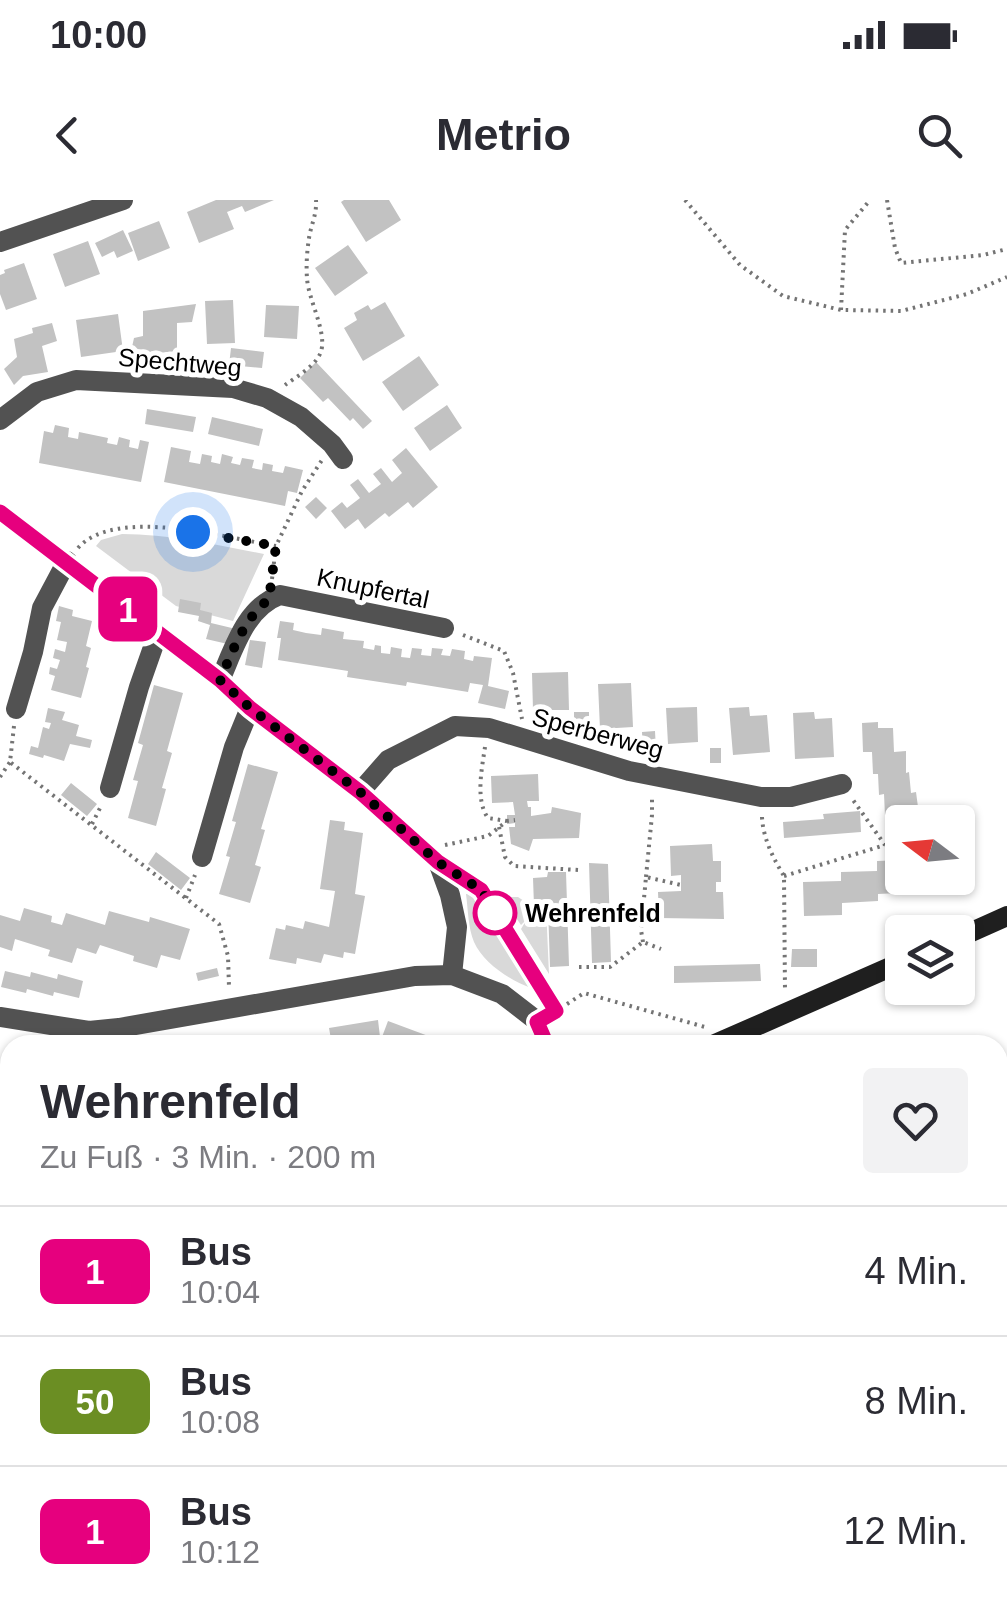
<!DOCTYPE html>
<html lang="de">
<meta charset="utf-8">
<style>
body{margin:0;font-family:Arial,sans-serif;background:#f2f2f3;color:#2b2b33;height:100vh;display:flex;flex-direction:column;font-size:38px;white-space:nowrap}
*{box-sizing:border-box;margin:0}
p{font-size:32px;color:#7c7c81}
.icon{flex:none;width:55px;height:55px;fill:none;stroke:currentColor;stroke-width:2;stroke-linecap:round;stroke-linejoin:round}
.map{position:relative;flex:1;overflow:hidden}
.sheet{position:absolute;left:0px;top:835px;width:1008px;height:580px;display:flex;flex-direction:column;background:#fff;border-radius:30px 30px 0 0;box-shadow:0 2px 8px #0004}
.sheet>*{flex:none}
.badge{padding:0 20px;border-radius:15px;font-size:35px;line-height:65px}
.needle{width:65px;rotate:286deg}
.tools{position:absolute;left:885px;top:605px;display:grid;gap:20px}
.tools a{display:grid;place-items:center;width:90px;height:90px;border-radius:10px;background:#fff;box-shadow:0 2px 8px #0004;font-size:50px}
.you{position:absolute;width:50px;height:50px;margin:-25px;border:8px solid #fff;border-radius:50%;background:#1a73e8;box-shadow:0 0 0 15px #1a73e833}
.map>.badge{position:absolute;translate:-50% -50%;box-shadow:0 0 0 5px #fff}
.round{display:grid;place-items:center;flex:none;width:105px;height:105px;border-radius:10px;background:#f2f2f3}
.head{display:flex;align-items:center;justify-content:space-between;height:170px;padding:0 40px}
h1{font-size:48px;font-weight:600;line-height:75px}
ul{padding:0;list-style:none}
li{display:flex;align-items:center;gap:30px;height:130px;padding:0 40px;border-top:2px solid #e1e1e2}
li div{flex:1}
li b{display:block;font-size:38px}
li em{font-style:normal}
li .badge{min-width:110px;font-weight:700;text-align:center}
.status{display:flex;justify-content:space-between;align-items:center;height:70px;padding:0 50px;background:#fff;direction:ltr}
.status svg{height:28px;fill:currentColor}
header{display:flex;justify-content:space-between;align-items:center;height:130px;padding:0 40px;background:#fff;font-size:45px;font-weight:600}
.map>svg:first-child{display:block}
.green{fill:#d9d9d9}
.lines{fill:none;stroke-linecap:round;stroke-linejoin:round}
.stream{stroke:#a0a0a0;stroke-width:6}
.building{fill:#c2c2c2}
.path{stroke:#747474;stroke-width:4;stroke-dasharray:2.5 5;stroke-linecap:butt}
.lane{stroke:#525252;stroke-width:11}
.street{stroke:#525252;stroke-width:20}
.secondary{stroke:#1f1f1f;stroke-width:20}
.line-casing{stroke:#fff;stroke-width:22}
.line{stroke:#e6007e;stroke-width:15}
.walk{stroke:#000;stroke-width:10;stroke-dasharray:0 18}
.stop-dot{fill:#fff;stroke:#e6007e;stroke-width:5}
.labels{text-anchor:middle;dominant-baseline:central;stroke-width:10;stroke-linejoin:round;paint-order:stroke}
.street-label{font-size:25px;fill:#000;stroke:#fff}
.stop-label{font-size:25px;font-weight:bold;fill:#000;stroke:#fff;text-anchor:start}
</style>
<div class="status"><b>10:00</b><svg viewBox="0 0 49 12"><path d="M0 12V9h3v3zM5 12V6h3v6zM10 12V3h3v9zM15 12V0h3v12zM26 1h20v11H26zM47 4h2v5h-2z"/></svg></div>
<header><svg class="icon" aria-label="back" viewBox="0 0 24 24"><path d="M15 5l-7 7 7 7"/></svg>Metrio<svg class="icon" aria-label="search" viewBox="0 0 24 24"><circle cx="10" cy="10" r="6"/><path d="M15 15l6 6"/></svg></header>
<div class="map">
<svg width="1007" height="1415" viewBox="0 0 1007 1415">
<rect width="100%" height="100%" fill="#fff"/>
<path class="green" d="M122,334C170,334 217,345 264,354L233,421L176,406L96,346L101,340Z
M471,693L531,788C511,781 483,763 474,742C468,728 468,709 466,694Z
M502,697H518L530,705L527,719L533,709L546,707L549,774L521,729L527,719L521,725Z"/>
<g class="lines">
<path class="stream" d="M690,1405L691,1415"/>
</g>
<path class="building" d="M216,0H274L245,12L242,6L227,12L234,29L199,43L187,12Z
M344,0H389L401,20L366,42L341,2Z
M159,21L170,48L138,61L128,33Z
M123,30L133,51L117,58L114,51L102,57L95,43Z
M88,41L100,74L65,87L53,54Z
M348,45L368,73L335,96L315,68Z
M24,63L37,99L6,110L0,94V75L5,73L4,70Z
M233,100L235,143L207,144L205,101Z
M385,102L405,136L363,161L344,128L357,120L354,113L368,105L371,110Z
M196,104L192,122L177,123V151L130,156L134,138L143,136V111Z
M266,105L299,106L297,139L264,137Z
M118,114L123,151L81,157L76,120Z
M52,123L57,141L42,146L48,172L23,176L14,185L4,169L17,157L14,139L33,133L32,128Z
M231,148L264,152L262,168L229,165Z
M419,156L439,185L403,211L382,182Z
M316,162L372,221L363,229L353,218L350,221L328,198L323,202L300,178Z
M447,205L462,228L430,251L414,228Z
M147,209L196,217L193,232L145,224Z
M212,217L263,229L259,246L208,234Z
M55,225L69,228L68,237L78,239L79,232L108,238L107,243L117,245L119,237L130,240L129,247L138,249L140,240L149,242L141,282L39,263L44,231L53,233Z
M171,247L191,251L189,262L200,264L202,254L212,256L211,262L220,264L222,254L233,257L231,263L240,265L242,258L254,260L252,268L262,270L263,263L273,265L272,271L283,273L285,266L303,270L297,293L288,291L285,306L164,282Z
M406,248L438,287L413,308L408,302L389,317L385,313L365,329L358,319L345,329L331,311L342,302L347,308L360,298L350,285L358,279L369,293L381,284L373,274L381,268L392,282L402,273L392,260Z
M316,297L327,308L316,319L305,307Z
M180,399L201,403L200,410L212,413L211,423L236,429L232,445L206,439L210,425L198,421L199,416L178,412Z
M59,406L73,410L72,416L92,421L86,446L91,448L86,467L89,468L81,498L51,490L55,476L49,474L50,467L57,469L60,460L53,458L55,449L65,452L67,442L57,440L61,422L56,421Z
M280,421L294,423L293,430L306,433L321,435L322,428L344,432L343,439L364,441L363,448L374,450L375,445L381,446V453L390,454L391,447L402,449L401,457L410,458L412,448L422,449L421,455L431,456L432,448L443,449L441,455L450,456L452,449L465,451L464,459L473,461L474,456L492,458L488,486L509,491L505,509L478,503L483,485L470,483L468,492L407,482L406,486L347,477L348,471L278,460L281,438H277Z
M250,440L266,442L262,468L245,465Z
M568,472L569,510H533L532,473Z
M631,483L633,527L600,529L598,484Z
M154,485L183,493L167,551L172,553L162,588L166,589L156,626L128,618L138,581L133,580L143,545L138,543Z
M697,507L698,542L668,544L666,508Z
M749,507L750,516L767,515L770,552L733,555L729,508Z
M48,508L65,512L62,520L79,525L76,536L92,540L90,548L70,544L64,561L44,555L43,558L29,554L31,546L38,548L43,527L49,529L51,523L45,522Z
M574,512H589V530H574Z
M814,512L815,519L832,518L834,557L795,559L793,513Z
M878,522V528H893L894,552L906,551V573L909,572L911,593L916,592L920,622H902V637L890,638L888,616H885L884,594L879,595L878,574H873L872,552H863L862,523Z
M655,531L656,551L643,552L642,532Z
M710,548H721V563H710Z
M248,564L278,572L261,629L265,630L255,665L261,667L250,703L219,694L230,657L226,656L236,622L232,621Z
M538,574L539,601H527L528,607H531V616L551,613L552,607L581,613L579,638L533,639L529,651L511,644L509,627H515V623L507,624V615H515L513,602L492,603L491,576Z
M71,583L97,604L87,616L61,595Z
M860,611L861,632L784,638L783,622L824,619L823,614Z
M330,620L345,622L344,630L363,633L355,694L365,696L355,754L344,752L343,758L324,754L321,763L297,758L296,764L269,759L276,728L285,730L286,725L303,729L305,721L329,727L335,691L320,689Z
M712,644L713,661H721V682H716V692H723L724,719L659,718L658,692L681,691V675L671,676L670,646Z
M156,652L190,678L181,690L148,664Z
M902,660V678H955V683L939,684V691L878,694V701L842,703V715L804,716L803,682L841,681V672L877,671V661Z
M589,663L608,664L611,762L592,763Z
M548,672H566L569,766L550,767L548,706H534L533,678L547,677Z
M24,708L52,716L51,722L62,725L66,713L105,725L109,711L149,722L150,717L190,729L180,760L161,755L157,768L133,761L134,756L100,745L96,754L77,748L72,763L48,756L50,750L15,739L12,751L0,747V715L20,721Z
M792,749H817V767H791Z
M760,764L761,781L674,783V766Z
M217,768L219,776L198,781L196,773Z
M5,771L30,777L31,772L57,779L58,774L83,781L79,798L54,792L53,796L27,789L26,793L1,787Z
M378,820L380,837L332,845L329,828Z
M388,821L431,837L458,840L457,845H379Z
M288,835L317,844V845H286Z
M9,993H10L9,1088L0,1085V1024Z
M998,1235H1007V1315H998Z
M26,1405H197V1415H26Z
M462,1405H635V1415H463Z"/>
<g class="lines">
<path class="path" d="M685,0L740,65L783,96L841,110L901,111L967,94L1007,77
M887,0L895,48L901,63L983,55L1007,49
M841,110L845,30L870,0
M285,185C296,177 314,167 320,154C329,135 308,100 307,78C306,66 307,51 309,38C311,25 317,14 316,0
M78,348C115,306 227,338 276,346
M272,379L276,346L302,291L322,260
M463,435L504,451L513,473L522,519
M14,526L10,562L219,724L228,756L229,787
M485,547C482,568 475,600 488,618L507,621
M0,577L10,562
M762,617C763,638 773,658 784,676L785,792
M92,624L101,606
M499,627L505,657L514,666L578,670
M445,645L488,636L507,621L515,620
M784,676L885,645L853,600
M646,677L652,615V596
M186,698L195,675
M643,742L641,730L646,677L681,685
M579,767H610L643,742L661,749
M567,804L584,793L705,827
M715,1405V1415"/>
<path class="lane" d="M442,665L481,690L556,811L537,821
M258,1405L259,1415"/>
<path class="street" d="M0,42L123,0
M0,220L37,192L76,180L233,188L267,198L301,217L332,244L343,259
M0,312L220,480L250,508L360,592L438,662L450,695L457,727L452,775
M220,480C234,449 245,408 280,395L444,428
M16,509L33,452L42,408L67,361
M110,588L139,487L158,433
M360,592L388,560L455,526L489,528L629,571L761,597H791L842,584
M202,657L234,547L250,508
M0,817L89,831L119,828L415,776L452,775L502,794L537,821L547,845
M0,926L10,922
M998,1144H1007
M983,1405L995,1415"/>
<path class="secondary" d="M958,738L1007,716
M713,845L902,762
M0,1137L10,1134"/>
</g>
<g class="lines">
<defs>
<path id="line" d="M0,312L220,480L250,508L360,592L438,662L481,690L556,811L537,822L547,845"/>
</defs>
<use href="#line" class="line-casing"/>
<use href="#line" class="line"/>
<path class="walk" d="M193,332L276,346L269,399C243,420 233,451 220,480L250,508L360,592L438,662L481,690L495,713"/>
</g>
<circle class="stop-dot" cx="495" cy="713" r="20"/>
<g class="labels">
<g class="street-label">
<text transform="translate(180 162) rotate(5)">Spechtweg</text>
<text transform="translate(373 388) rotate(12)">Knupfertal</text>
<text transform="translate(598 533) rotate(15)">Sperberweg</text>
</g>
<g class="stop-label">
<text x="525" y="713">Wehrenfeld</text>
</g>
</g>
</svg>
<div class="tools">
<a><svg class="needle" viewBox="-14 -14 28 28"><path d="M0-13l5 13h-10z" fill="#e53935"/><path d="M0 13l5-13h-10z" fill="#7c7c81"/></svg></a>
<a><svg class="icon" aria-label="layers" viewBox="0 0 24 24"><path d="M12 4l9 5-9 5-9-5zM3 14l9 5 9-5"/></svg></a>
</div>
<div class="you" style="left:193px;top:332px"></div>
<b class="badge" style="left:128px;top:409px;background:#e6007e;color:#fff">1</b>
<section class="sheet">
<div class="head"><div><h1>Wehrenfeld</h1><p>Zu Fuß · 3 Min. · 200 m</p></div><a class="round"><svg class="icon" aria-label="heart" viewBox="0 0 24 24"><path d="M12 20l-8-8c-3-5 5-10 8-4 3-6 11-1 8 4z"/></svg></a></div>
<ul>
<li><span class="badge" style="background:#e6007e;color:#fff">1</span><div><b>Bus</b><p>10:04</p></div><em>4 Min.</em></li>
<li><span class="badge" style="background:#6b8e23;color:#fff">50</span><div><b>Bus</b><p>10:08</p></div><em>8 Min.</em></li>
<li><span class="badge" style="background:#e6007e;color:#fff">1</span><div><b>Bus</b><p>10:12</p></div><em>12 Min.</em></li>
</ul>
</section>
</div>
